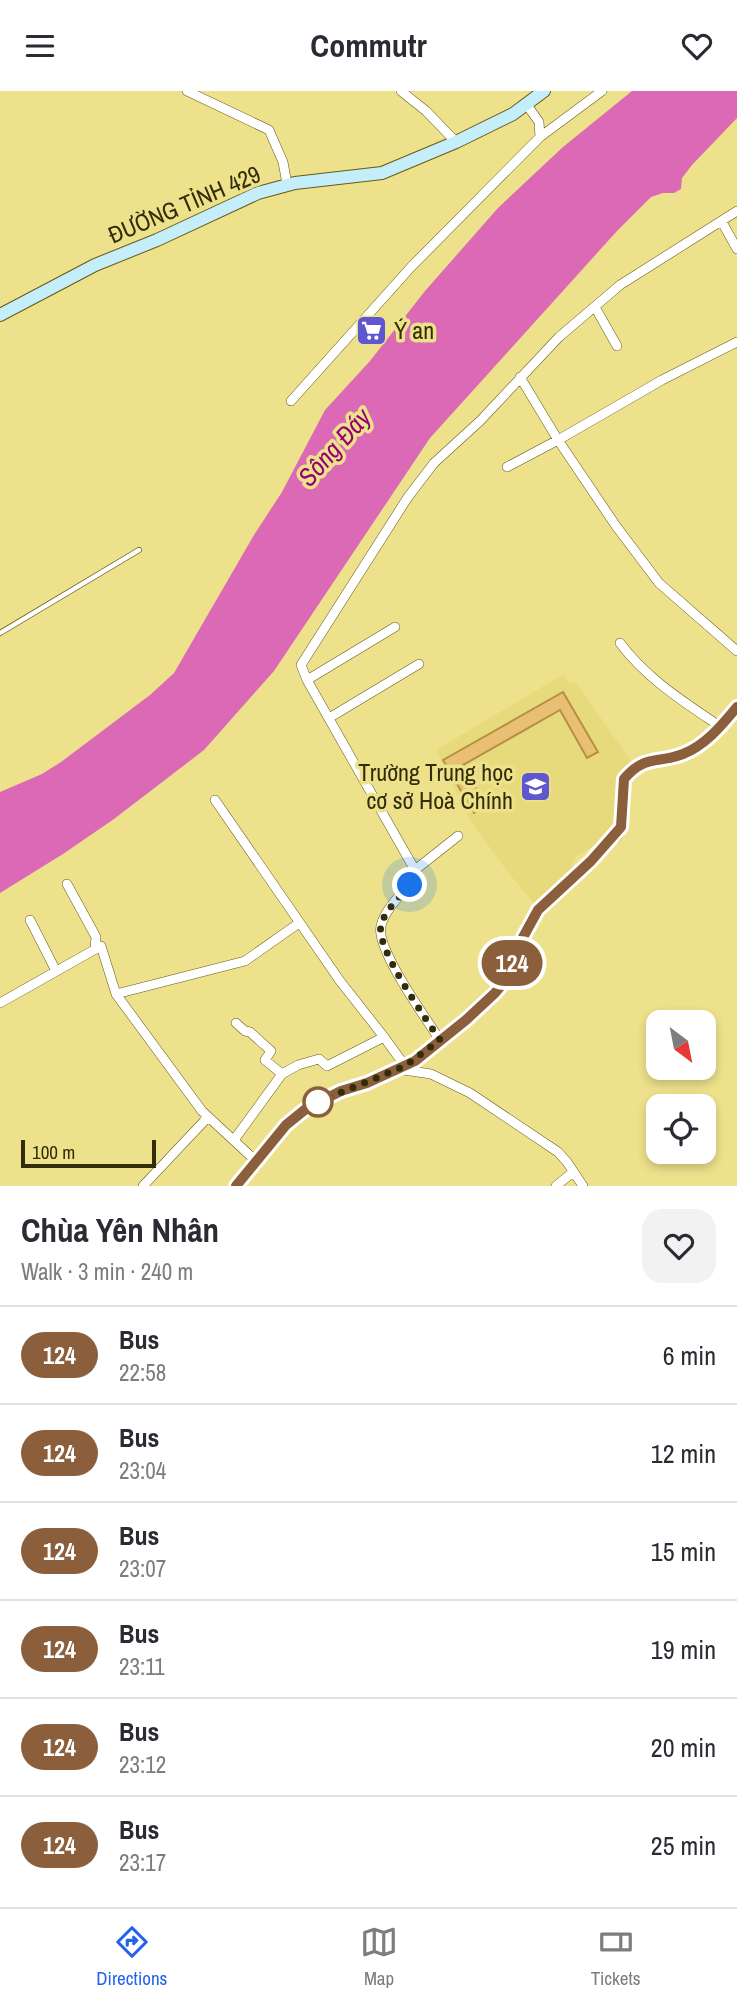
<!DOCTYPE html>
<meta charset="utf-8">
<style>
body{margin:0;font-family:"Archivo Narrow",sans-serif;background:#f2f2f3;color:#2b2b33;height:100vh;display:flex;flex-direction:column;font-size:26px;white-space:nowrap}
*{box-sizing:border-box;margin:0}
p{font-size:23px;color:#7c7c81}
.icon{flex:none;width:38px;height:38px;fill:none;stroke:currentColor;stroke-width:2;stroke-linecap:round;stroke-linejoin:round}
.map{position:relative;height:1095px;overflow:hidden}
.drawer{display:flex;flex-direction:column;background:#fff;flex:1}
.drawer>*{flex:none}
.badge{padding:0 14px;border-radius:23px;font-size:24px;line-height:46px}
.needle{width:46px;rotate:148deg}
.fabs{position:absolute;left:646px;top:919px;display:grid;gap:14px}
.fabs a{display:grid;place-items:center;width:70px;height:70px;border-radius:14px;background:#fff;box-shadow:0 4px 10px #0003;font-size:35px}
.scale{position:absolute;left:21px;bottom:18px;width:135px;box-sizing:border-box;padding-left:7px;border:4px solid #322d08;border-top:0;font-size:19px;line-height:24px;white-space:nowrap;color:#322d08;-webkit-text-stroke:5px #ede18c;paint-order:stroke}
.you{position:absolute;width:35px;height:35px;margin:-18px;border:5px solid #fff;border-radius:50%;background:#1a73e8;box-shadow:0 0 0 10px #1a73e833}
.map>.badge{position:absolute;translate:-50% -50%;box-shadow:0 0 0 4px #fff}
.round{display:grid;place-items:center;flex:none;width:74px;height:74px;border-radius:21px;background:#f2f2f3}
.head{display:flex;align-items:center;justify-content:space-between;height:119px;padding:0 21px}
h1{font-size:33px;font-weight:700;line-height:52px}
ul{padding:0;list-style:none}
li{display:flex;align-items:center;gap:21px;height:98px;padding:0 21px;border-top:2px solid #e1e1e2}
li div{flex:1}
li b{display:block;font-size:26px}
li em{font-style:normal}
li .badge{min-width:77px;font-weight:700;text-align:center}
header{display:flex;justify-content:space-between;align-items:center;height:91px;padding:0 21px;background:#fff;font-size:32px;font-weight:700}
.tab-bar{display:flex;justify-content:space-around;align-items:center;height:98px;border-top:2px solid #e1e1e2;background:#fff;font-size:19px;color:#7c7c81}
.tab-bar a{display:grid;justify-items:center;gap:4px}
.tab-bar .on{color:#2563eb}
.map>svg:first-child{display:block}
.built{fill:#e7da7c}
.water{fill:#db69b6}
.building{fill:#e9bf73;stroke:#b78f41;stroke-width:2}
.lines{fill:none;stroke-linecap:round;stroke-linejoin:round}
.service-casing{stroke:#645b18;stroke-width:6}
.minor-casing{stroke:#645b18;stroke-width:10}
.tertiary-casing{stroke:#645b18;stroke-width:12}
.secondary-casing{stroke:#645b18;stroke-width:14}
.service{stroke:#fff;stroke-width:4.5}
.minor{stroke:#fff;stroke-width:9}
.tertiary{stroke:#fff;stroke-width:10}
.secondary{stroke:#c4eefa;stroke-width:12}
.line-casing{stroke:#fff;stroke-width:16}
.line{stroke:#8b5e3c;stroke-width:10}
.walk{stroke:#322d08;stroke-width:7;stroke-dasharray:0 12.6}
.stop-dot{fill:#fff;stroke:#8b5e3c;stroke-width:3.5}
.labels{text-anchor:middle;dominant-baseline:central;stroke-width:7;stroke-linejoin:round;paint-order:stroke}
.street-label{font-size:24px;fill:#322d08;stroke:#ede18c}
.poi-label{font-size:24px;fill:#322d08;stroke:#ede18c;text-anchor:start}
.water-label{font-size:26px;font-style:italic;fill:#970075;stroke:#ede18c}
</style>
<header><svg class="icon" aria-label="menu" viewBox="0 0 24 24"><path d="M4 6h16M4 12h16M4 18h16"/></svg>Commutr<svg class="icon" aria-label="heart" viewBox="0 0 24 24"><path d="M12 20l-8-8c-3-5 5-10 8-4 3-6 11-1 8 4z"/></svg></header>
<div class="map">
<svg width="737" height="1095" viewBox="0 0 737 1095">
<rect width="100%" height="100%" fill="#ede18c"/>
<path class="built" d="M564,583L570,593L575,590L633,673L613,740L600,755L595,754L574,767L571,780L534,812L510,784L469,728L436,659Z"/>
<path class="water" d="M632,0H737V27L692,74L682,87L681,98L674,102H663L651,106L617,140L430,347L274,580L204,659L114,728L63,763L0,802V701L42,683L61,671L150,604L174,582L254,444L282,401L325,319L370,270L425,200L498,117L563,56Z"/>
<path class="building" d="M563,601L598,661L587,667L560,619L463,674L486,715L474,722L443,669Z"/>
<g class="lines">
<defs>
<path id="service" d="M0,542L139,459"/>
<path id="minor" d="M187,0L269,39L283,71L287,93
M401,0L426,20L456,51
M540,46L602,0
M722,131L737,158
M595,216L617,255
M520,286L558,349L616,435L659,492L737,560
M291,310L411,176L540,46L539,31L527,14
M507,376L558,349L662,289L737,251
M620,552C647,588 684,611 721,636
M307,589L395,536
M329,627L419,573
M215,709L340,890L384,946
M415,779L458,745
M67,793L96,846L95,858
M30,829L56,880
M116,903L245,870L299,832
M0,912L101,855L116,903L202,1020L257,1071
M236,932L245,940L250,941L271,960L265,969L282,983
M440,949C427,929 375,857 381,835C385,817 405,800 415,786L416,781L307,589L301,574L408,406L434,372L480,330L559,246L620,194L737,120
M397,978L431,983L470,1002L558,1061L567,1071L583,1095
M234,1049L282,983L298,974L319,968L327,975L384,946L405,975
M143,1095L208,1026
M556,1095L573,1081"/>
<path id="tertiary" d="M236,1095L286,1034L307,1017L341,1000L367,992L415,970L466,929L505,890L521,850L539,819L617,744L623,728L624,688C645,663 658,672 683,663C706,654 722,634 737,616"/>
<path id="secondary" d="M0,224L95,174L157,149L258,102L295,92L382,82L456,51L513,23L544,0"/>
</defs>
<use href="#service" class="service-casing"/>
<use href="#minor" class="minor-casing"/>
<use href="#tertiary" class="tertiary-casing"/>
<use href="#secondary" class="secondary-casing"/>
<use href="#service" class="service"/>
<use href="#minor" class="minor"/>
<use href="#tertiary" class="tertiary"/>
<use href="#secondary" class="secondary"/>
</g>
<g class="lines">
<defs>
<path id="line" d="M236,1095L286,1034L307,1017L341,1000L367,992L415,970L466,929L495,902L505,890L521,850L538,819L591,770L621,736L624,688C645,663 658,673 683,663C706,654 722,634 737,616"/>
</defs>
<use href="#line" class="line-casing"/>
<use href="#line" class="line"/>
<path class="walk" d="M318,1011L405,975L440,949C427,929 375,857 381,834C385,819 400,806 410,794"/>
</g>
<defs>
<symbol id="supermarket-square" viewBox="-11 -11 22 22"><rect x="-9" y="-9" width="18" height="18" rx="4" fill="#5f57d0" stroke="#ede18c"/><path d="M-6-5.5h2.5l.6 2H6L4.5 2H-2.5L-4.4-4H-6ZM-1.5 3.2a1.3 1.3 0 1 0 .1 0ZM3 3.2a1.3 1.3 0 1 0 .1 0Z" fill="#fff"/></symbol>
<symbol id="school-square" viewBox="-11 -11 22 22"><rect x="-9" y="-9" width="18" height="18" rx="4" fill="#5f57d0" stroke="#ede18c"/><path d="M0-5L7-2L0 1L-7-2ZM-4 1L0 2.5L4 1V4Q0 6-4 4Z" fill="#fff"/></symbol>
</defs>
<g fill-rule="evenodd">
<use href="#supermarket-square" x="354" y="222" width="35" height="35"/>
<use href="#school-square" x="518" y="678" width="35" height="35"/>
</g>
<circle class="stop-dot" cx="318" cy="1011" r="14"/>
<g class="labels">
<g class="street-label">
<text transform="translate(184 113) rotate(-23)">ĐƯỜNG TỈNH 429</text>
</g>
<g class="poi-label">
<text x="394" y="239">Ý an</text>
<text x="513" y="681" text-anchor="end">Trường Trung học<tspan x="513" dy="28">cơ sở Hoà Chính</tspan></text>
</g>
<g class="water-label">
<text transform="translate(334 356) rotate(-48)">Sông Đáy</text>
</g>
</g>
</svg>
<div class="fabs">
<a><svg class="needle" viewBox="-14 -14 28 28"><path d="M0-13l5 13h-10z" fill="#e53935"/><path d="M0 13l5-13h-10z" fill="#7c7c81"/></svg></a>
<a><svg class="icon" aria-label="locate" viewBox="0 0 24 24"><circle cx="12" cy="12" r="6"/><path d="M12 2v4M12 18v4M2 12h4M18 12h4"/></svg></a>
</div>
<div class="scale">100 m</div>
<div class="you" style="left:410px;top:794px"></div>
<b class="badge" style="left:512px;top:872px;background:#8b5e3c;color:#fff">124</b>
</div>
<section class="drawer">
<div class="head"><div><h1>Chùa Yên Nhân</h1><p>Walk · 3 min · 240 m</p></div><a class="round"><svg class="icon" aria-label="heart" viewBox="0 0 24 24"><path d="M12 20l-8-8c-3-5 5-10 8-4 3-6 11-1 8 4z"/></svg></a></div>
<ul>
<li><span class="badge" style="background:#8b5e3c;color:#fff">124</span><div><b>Bus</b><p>22:58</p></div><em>6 min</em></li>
<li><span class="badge" style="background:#8b5e3c;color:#fff">124</span><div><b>Bus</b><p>23:04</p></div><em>12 min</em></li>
<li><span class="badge" style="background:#8b5e3c;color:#fff">124</span><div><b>Bus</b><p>23:07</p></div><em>15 min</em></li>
<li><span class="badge" style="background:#8b5e3c;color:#fff">124</span><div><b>Bus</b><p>23:11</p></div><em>19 min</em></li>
<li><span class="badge" style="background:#8b5e3c;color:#fff">124</span><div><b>Bus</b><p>23:12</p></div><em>20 min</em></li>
<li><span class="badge" style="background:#8b5e3c;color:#fff">124</span><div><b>Bus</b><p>23:17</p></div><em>25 min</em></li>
</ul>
</section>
<nav class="tab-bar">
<a class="on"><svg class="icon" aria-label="directions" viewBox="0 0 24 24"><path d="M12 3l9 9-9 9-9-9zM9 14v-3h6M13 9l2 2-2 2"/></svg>Directions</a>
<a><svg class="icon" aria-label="map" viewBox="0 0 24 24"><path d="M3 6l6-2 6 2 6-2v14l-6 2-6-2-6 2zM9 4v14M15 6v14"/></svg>Map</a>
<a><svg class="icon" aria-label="tickets" viewBox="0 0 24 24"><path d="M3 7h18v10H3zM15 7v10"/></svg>Tickets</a>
</nav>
